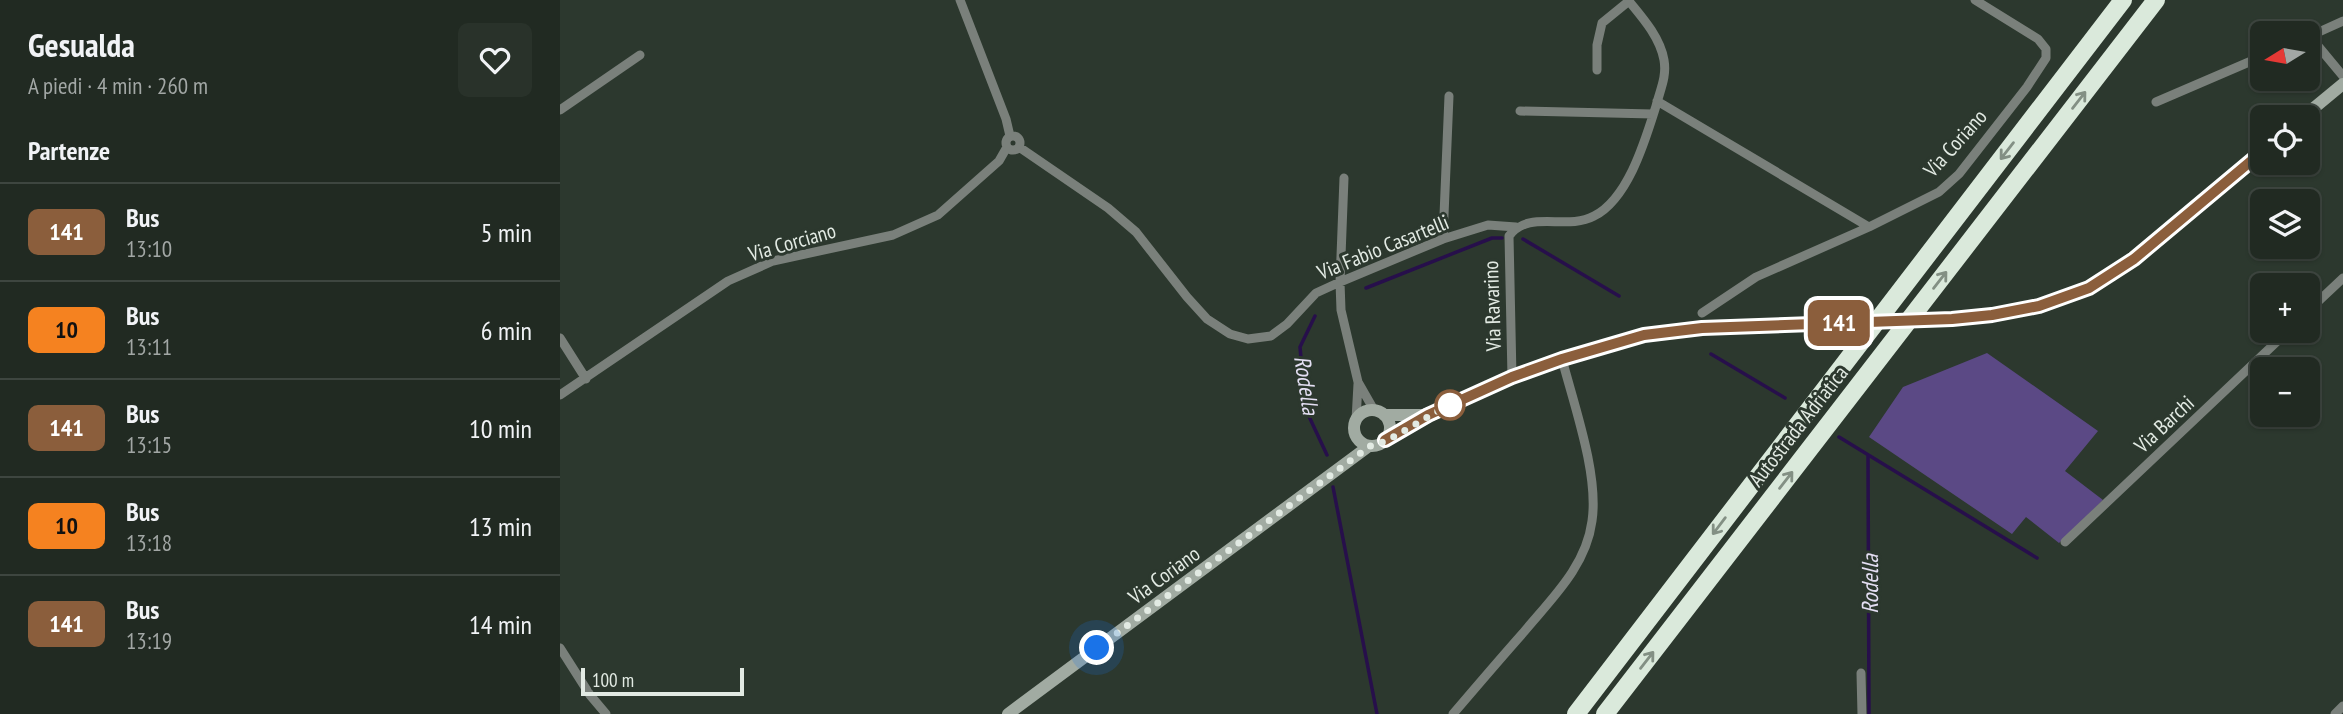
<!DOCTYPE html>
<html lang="it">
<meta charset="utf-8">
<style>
body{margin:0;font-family:"PT Sans Narrow",sans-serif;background:#29322a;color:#f1f3f6;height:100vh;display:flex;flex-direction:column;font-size:26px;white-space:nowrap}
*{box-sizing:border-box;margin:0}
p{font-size:23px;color:#a2a7a5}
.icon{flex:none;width:38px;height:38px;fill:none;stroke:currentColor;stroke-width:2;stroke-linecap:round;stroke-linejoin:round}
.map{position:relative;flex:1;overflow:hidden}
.drawer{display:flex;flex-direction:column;background:#212a22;width:560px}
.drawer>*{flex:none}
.badge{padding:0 14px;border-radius:10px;font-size:24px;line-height:46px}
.needle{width:46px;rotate:259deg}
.buttons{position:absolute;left:1690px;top:21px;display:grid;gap:14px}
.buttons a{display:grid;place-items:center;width:70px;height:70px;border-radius:10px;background:#212a22;box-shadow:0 2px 5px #0004,0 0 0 2px #3e4640;font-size:35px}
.scale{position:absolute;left:21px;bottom:18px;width:163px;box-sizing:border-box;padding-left:7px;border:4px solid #e2eae3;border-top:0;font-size:19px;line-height:24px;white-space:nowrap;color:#e2eae3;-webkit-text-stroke:5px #2c382e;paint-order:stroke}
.you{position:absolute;width:35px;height:35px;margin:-18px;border:5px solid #fff;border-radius:50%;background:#1a73e8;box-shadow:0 0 0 10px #1a73e833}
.map>.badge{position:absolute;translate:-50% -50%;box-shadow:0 0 0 4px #fff}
h2{padding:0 28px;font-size:26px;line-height:63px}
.round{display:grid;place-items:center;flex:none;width:74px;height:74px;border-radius:10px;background:#29322a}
.headline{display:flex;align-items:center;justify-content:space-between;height:119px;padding:0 28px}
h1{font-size:33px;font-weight:700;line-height:52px}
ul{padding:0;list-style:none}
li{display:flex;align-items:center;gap:21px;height:98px;padding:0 28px;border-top:2px solid #3e4640}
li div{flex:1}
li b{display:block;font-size:26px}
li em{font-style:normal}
li .badge{min-width:77px;font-weight:700;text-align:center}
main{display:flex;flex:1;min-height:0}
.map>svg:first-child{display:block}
.green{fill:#5b4985}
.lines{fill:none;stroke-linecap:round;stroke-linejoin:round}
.stream{stroke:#270f4b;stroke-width:3.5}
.street{stroke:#7a807b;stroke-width:9}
.secondary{stroke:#a1aba2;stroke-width:12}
.highway{stroke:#dae9db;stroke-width:18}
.secondary-bridge{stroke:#a1aba2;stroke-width:12}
.oneway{stroke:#839084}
.line-casing{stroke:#fff;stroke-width:16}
.line{stroke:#8b5e3c;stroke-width:10}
.walk{stroke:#e2eae3;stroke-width:7;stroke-dasharray:0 12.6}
.stop-dot{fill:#fff;stroke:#8b5e3c;stroke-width:3.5}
.labels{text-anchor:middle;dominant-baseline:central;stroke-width:6;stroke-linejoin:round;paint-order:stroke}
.street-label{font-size:21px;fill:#e2eae3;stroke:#2c382e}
.water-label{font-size:23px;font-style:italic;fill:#e4dff3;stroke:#2c382e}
</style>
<main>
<section class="drawer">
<div class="headline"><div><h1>Gesualda</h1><p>A piedi · 4 min · 260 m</p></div><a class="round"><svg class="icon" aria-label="heart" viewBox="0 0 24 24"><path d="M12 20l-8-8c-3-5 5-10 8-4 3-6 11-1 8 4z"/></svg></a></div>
<h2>Partenze</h2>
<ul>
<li><span class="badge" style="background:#8b5e3c;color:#fff">141</span><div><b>Bus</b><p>13:10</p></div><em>5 min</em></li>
<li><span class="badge" style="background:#f58220;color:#111">10</span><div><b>Bus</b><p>13:11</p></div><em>6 min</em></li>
<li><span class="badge" style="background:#8b5e3c;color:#fff">141</span><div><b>Bus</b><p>13:15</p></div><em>10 min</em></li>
<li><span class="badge" style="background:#f58220;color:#111">10</span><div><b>Bus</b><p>13:18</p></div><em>13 min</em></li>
<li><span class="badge" style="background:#8b5e3c;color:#fff">141</span><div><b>Bus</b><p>13:19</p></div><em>14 min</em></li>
</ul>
</section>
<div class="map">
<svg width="1783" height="714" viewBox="0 0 1783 714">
<rect width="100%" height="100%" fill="#2c382e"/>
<path class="green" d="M1427,353L1538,431L1505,471L1543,500L1499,543L1466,517L1452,534L1309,437L1343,387Z"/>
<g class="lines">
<path class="stream" d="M963,239L1059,296
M806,288L932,238H942
M755,316L740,347L744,392L746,410L767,455
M1151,354L1225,398
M1279,437L1477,558
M1308,455L1309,714
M773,487L817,714"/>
<path class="street" d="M400,0L446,119L450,136
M1753,34L1758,46L1783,76
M1750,36L1783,21
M1037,70V45L1042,23L1069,1
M1097,101L1309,227
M1596,102L1703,56
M0,110L80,55
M960,111L1093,114
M446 143a7 7 0 1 1 14 0a7 7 0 1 1-14 0Z
M459,147L548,208L576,232L627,297L647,319L670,334L688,339L711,336L727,324L756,293L780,282L883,239L928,225L956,227
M784,178L780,282L781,310L798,382L814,410
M883,239L889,96
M1748,311L1783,278
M1142,313L1196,277L1309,227L1379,192L1399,174L1467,87L1486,58V49L1478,39L1415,0
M0,338L26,379
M952,377L949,236C969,209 1006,231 1034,216C1068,199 1085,141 1096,106C1100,90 1107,77 1104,60C1100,37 1082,17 1068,0
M0,395L168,281L213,261L333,235L378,215L439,161L447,147
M796,420L798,384
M1505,542L1728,331
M0,648L30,695L46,714
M1301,673L1302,714
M893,714C916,687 939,660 963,633C991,599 1026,567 1032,521C1039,475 1014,405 1002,359
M1775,714L1783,706"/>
<path class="secondary" d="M1743,117L1783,84
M1392,319L1432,315L1479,306L1529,288L1574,259L1703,151
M794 428a18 18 0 1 1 36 0a18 18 0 1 1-36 0Z
M824,415H868
M825,441C890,402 959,372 1032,350C1049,345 1066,339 1084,335C1117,328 1152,328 1186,327
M448,714L809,446"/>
<path class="highway" d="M1016,714L1563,0
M1045,714L1596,0"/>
<path class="secondary-bridge" d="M1186,327L1392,319"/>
</g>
<defs><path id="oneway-shaft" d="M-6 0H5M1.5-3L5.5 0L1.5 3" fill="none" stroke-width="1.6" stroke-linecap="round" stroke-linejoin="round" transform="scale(1.75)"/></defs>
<g class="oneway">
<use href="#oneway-shaft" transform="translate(1519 100) rotate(-52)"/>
<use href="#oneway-shaft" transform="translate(1447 151) rotate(128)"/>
<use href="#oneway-shaft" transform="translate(1380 280) rotate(-52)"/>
<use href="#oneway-shaft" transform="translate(1226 480) rotate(-52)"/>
<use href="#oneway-shaft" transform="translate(1159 526) rotate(127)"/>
<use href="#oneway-shaft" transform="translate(1087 660) rotate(-52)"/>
</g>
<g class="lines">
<defs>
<path id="line" d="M825,440L868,415L952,377L1002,359L1084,335L1142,328L1392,319L1432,315L1479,306L1529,288L1574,259L1703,151"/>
</defs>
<use href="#line" class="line-casing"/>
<use href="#line" class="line"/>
<path class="walk" d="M537,648L810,446C824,446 871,413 890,405"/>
</g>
<circle class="stop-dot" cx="890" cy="405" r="14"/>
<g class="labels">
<g class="street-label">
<text transform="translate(1395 143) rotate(-48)">Via Coriano</text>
<text transform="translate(232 242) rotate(-16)">Via Corciano</text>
<text transform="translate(823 247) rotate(-22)">Via Fabio Casartelli</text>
<text transform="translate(932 306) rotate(-92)">Via Ravarino</text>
<text transform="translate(1604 424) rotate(-43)">Via Barchi</text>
<text transform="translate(1238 426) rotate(-52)">Autostrada Adriatica</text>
<text transform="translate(604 575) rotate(-36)">Via Coriano</text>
</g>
<g class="water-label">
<text transform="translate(747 385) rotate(81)">Rodella</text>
<text transform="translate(1309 584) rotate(-90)">Rodella</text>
</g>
</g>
</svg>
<div class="buttons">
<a><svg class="needle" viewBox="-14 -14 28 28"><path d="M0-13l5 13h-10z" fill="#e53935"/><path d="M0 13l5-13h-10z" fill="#a2a7a5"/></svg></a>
<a><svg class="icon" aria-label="locate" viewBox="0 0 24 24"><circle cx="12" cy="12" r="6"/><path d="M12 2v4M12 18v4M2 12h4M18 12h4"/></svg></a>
<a><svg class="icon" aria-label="layers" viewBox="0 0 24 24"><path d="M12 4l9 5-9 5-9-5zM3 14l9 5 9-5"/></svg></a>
<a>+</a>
<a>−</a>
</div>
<div class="scale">100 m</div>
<div class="you" style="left:537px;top:648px"></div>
<b class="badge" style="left:1279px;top:323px;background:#8b5e3c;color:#fff">141</b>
</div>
</main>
